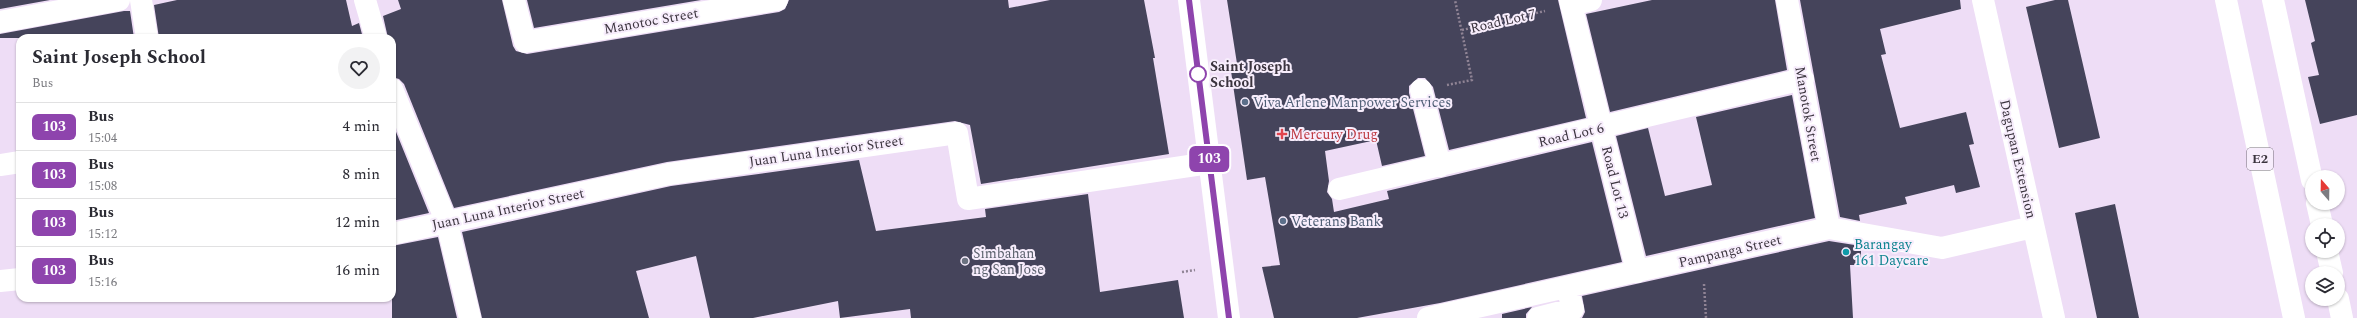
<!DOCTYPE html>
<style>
body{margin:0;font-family:Spectral,serif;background:#f2f2f3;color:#2b2b33;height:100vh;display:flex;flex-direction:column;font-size:15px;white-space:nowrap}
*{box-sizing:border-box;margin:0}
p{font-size:13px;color:#7c7c81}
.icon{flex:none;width:22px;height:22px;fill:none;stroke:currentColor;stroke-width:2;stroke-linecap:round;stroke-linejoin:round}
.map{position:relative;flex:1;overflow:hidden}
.sheet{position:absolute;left:16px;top:34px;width:380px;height:268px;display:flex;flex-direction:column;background:#fff;border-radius:12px;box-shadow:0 1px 3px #0004}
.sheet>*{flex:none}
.badge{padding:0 8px;border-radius:6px;font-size:14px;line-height:26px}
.needle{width:26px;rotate:340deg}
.buttons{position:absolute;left:2305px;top:170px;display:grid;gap:8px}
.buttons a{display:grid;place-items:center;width:40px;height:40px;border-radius:50%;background:#fff;box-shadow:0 1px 3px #0004;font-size:20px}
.map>.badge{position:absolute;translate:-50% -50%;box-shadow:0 0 0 2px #fff}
.round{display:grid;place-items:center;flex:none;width:42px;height:42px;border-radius:21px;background:#f2f2f3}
.head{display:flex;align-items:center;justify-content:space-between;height:68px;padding:0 16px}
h1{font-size:19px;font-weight:700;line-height:30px}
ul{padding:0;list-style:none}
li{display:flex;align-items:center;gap:12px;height:48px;padding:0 16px;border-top:1px solid #e1e1e2}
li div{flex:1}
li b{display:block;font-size:15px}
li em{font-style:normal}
li .badge{min-width:44px;font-weight:700;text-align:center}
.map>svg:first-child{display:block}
.building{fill:#45445b}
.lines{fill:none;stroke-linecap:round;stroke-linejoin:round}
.path{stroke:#908495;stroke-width:2.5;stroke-dasharray:2 2;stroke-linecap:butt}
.minor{stroke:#fff;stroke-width:22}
.major{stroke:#fff;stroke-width:22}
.highway{stroke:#fff;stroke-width:22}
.line-casing{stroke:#fff;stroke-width:9}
.line{stroke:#8e44ad;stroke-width:6}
.stop-dot{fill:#fff;stroke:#8e44ad;stroke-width:2}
.service-dot{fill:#5c6f8a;stroke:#f7edfc;stroke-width:1.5}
.health-dot{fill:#e0444e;stroke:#f7edfc;stroke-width:1.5}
.culture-dot{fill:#0f9aa8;stroke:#f7edfc;stroke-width:1.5}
.worship-dot{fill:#6b7280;stroke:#f7edfc;stroke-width:1.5}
.labels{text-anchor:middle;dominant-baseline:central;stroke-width:4;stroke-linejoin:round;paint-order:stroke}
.shield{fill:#f7edfc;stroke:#736c77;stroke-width:1}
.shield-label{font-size:13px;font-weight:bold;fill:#3b343e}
.street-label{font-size:14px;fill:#3b343e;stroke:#f7edfc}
.stop-label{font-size:14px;font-weight:bold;fill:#3b343e;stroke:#f7edfc;text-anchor:start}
.service-label{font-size:14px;fill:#4e5e75;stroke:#f7edfc;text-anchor:start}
.health-label{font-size:14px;fill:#be3a42;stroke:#f7edfc;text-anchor:start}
.culture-label{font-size:14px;fill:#0d838f;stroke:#f7edfc;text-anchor:start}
.worship-label{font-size:14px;fill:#5b616d;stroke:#f7edfc;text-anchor:start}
</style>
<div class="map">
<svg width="2357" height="318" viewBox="0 0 2357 318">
<rect width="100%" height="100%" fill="#eeddf6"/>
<path class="building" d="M0,0H50L0,9Z
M177,0H346L352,26L359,23L363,38H159L154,5Z
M398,0H502L513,46L516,51L527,54L779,12L785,9L789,0H1008L1009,8L1050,0H1144L1155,58H1153L1169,154L981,184L970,125L955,121L667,162L454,208L404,84L399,79L392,77V38H388L383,16L401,9Z
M527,0H701L534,28Z
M1227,0H1558L1586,118L1449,150L1433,87L1425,78H1418L1409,86V93L1425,156L1382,166L1376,140L1325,151L1329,181L1327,192L1332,199L1334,212L1389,199L1387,191L1592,142L1622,262L1440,303L1357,318H1274L1262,267L1280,265L1265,177L1247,180L1231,71L1238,70Z
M1652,0H1775L1787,70L1610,112L1586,14Z
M1800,0H1960L1961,9L1880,29L1886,54L1881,55L1900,128L1966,112L1974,144L1969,145L1980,187L1956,193L1954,185L1905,197L1907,204L1859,215L1860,221L1840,217Z
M2055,0H2068L2100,138L2059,148L2026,7Z
M2305,0H2357V115L2320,124L2308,77L2319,75L2311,43L2315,41Z
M124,11H130L134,38H0V34Z
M1792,95L1815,218L1646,256L1616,136L1648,128L1665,196L1712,185L1696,117Z
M392,122L429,213L392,221Z
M859,160L876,231L986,217L985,209L1088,194L1100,292L1178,280L1184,318H911L910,309L840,318L838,301L753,318H710L696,256L636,271L649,318H482L462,232L671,186Z
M2115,204L2139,318H2097L2075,213Z
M438,237L457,318H392V246Z
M1829,241L1861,246V265H1850L1853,318H1582L1585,312L1582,296Z
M1532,307L1526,314V318H1502V314Z"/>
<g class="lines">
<path class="path" d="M1462,30L1545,11
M1447,85L1472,80L1455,0
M1182,272L1195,270
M1704,284L1706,318"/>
<path class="minor" d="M141,0L147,38
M365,0L376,38
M514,0L525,42L777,0
M1570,0L1637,272
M1787,0L1829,228
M1983,0L2054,318
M1571,5L1591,0
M0,22L119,0
M392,89L447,223L470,318
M1421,90L1440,166
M0,165L20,162
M1339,189L1803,79
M392,234L669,174L957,133L968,199L1209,163
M0,281L20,279
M1428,318L1829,228L1942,248L2033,227
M1538,318L1573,309L1567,287"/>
<path class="major" d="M1189,0L1229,318"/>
<path class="highway" d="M2226,0L2294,318
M2273,0L2312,180
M2317,203L2322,225
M2327,251L2332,273
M2338,299L2342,318"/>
</g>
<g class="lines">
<defs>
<path id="line" d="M1189,0L1229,318"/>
</defs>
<use href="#line" class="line-casing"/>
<use href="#line" class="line"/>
</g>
<circle class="stop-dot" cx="1198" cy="74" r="8"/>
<g class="service-dot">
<circle cx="1245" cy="102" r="4"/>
<circle cx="1283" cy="221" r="4"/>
</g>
<path class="health-dot" d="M1280 128h4v4h4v4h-4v4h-4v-4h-4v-4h4z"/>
<circle class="culture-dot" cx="1846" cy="252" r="4"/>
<circle class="worship-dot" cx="965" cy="261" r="4"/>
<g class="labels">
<rect class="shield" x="2247" y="148" width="26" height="22" rx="3"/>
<g class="shield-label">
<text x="2260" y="159">E2</text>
</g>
<g class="street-label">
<text transform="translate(651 21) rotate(-10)">Manotoc Street</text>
<text transform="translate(1503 21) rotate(-13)">Road Lot 7</text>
<text transform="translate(1808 114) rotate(80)">Manotok Street</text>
<text transform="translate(1571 135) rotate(-13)">Road Lot 6</text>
<text transform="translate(826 151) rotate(-8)">Juan Luna Interior Street</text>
<text transform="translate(2018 159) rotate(77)">Dagupan Extension</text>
<text transform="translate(1615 182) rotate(76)">Road Lot 13</text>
<text transform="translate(508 209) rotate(-12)">Juan Luna Interior Street</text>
<text transform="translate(1730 251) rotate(-13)">Pampanga Street</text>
</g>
<g class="stop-label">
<text x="1210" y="66">Saint Joseph<tspan x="1210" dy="16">School</tspan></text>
</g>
<g class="service-label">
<text x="1253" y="102">Viva Arlene Manpower Services</text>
<text x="1291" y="221">Veterans Bank</text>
</g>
<g class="health-label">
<text x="1290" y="134">Mercury Drug</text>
</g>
<g class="culture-label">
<text x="1854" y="244">Barangay<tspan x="1854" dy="16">161 Daycare</tspan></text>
</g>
<g class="worship-label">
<text x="973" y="253">Simbahan<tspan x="973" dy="16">ng San Jose</tspan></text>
</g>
</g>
</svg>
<div class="buttons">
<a><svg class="needle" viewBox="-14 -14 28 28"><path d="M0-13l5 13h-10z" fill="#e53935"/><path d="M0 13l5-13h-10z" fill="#7c7c81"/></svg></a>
<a><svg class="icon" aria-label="locate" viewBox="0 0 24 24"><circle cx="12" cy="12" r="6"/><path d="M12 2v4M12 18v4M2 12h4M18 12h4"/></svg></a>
<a><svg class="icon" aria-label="layers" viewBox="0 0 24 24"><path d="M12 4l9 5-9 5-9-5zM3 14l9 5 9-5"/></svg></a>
</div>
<b class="badge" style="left:1209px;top:159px;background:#8e44ad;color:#fff">103</b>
<section class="sheet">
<div class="head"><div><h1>Saint Joseph School</h1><p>Bus</p></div><a class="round"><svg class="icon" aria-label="heart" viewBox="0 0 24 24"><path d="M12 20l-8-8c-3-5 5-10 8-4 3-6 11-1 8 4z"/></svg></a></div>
<ul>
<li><span class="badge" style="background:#8e44ad;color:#fff">103</span><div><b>Bus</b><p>15:04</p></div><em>4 min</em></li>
<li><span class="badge" style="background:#8e44ad;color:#fff">103</span><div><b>Bus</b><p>15:08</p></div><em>8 min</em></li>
<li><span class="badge" style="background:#8e44ad;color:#fff">103</span><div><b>Bus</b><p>15:12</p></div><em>12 min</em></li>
<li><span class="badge" style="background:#8e44ad;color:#fff">103</span><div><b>Bus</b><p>15:16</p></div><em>16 min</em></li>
</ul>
</section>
</div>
